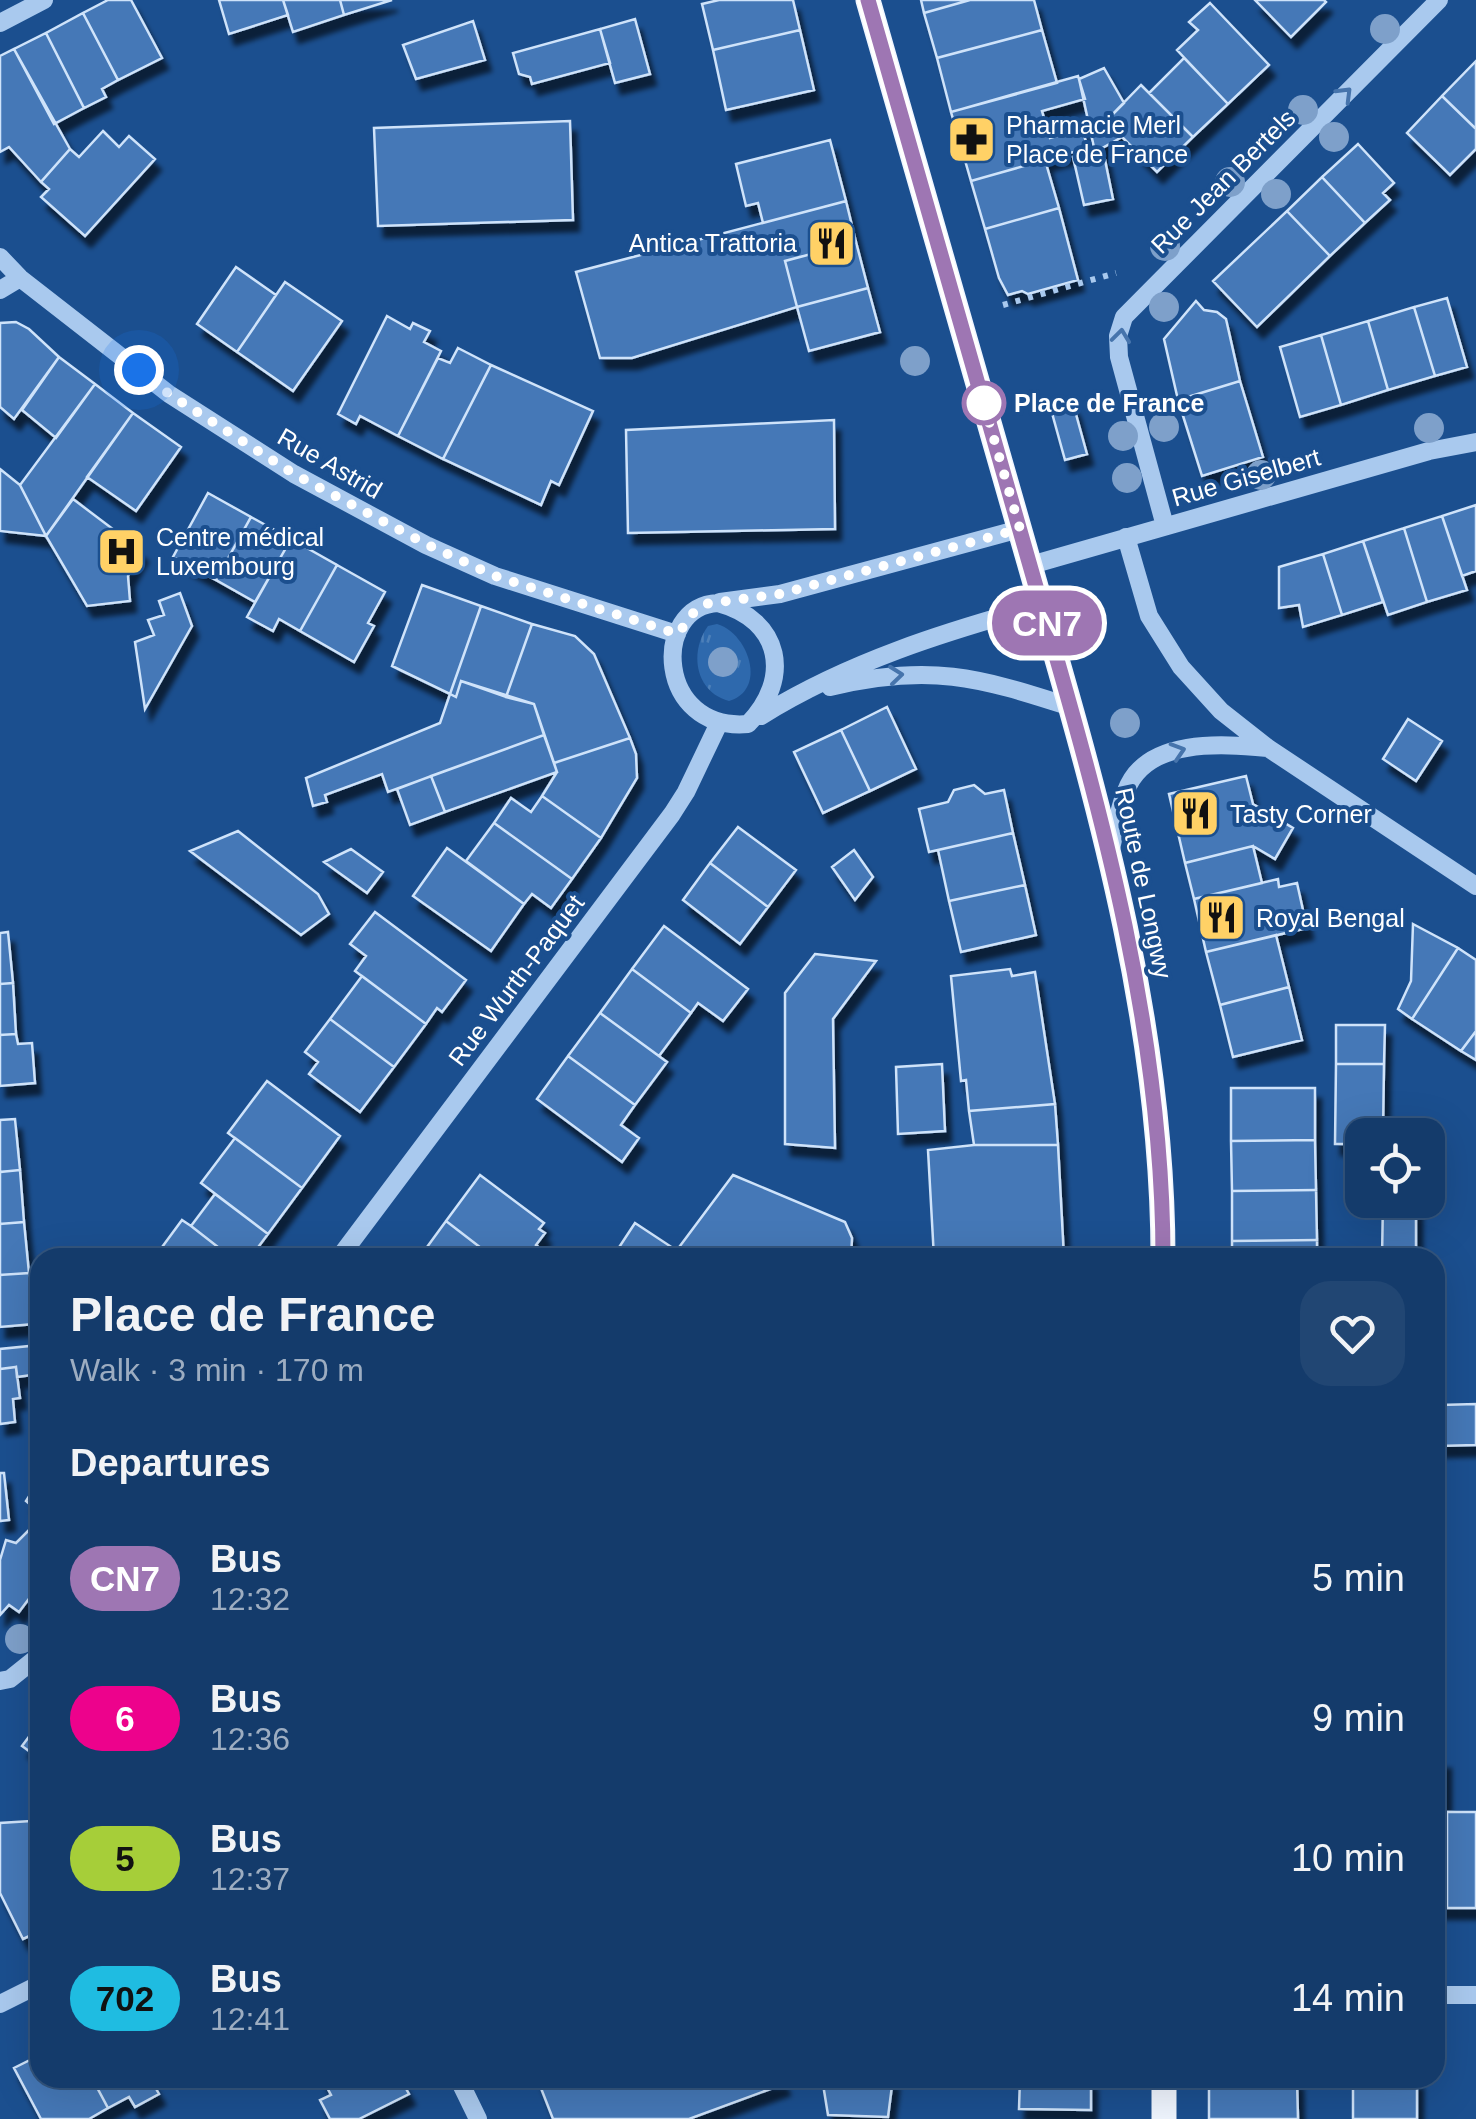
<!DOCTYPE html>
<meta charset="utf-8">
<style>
body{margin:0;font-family:Helvetica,sans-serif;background:#214673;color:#f1f3f6;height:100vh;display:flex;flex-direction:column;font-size:38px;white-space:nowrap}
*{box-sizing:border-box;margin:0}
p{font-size:32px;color:#9dadc1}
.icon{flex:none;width:55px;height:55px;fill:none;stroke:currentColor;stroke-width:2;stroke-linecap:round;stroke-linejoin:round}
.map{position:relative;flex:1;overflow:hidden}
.sheet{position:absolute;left:30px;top:1248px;width:1415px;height:840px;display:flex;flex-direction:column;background:#143b6b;border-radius:30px;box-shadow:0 10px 40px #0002,0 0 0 2px #33557e}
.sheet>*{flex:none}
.badge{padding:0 20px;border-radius:32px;font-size:35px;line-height:65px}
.buttons{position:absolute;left:1345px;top:1118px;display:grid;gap:20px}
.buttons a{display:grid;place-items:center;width:100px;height:100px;border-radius:20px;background:#143b6b;box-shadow:0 10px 40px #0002,0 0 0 2px #33557e;font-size:50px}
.you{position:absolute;width:50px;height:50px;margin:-25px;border:8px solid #fff;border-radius:50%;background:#1a73e8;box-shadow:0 0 0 15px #1a73e833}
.map>.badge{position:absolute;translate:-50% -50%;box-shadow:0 0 0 5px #fff}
h2{padding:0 40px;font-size:38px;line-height:90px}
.round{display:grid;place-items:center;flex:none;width:105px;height:105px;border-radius:30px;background:#214673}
.overview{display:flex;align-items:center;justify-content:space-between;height:170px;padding:0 40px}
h1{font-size:48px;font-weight:600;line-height:75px}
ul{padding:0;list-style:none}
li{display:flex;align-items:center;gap:30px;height:140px;padding:0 40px}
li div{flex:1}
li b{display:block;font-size:38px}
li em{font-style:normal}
li .badge{min-width:110px;font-weight:700;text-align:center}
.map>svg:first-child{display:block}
.grass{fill:url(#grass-tufts)}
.building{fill:#4478b7;stroke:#cfe3fa;stroke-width:2.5;filter:url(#shadow)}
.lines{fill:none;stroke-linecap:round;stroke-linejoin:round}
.path{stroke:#a9c9ee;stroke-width:6;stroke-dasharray:5 8;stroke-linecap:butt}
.minor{stroke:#a9c9ee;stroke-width:18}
.major{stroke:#f0f6ff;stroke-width:25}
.tree{fill:#7ea0ca}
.oneway{stroke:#4674ac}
.line-casing{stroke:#fff;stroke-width:22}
.line{stroke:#9e76b3;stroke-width:15}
.walk{stroke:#fff;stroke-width:10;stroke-dasharray:0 18}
.stop-dot{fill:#fff;stroke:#9e76b3;stroke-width:5}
.labels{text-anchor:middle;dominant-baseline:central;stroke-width:8;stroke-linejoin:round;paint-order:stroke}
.poi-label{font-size:25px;fill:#fff;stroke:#1b4f8f;text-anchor:start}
.street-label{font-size:25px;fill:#fff;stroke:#1b4f8f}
.stop-label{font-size:25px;font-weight:bold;fill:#fff;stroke:#1b4f8f;text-anchor:start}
</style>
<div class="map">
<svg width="1476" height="2119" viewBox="0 0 1476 2119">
<defs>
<pattern id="grass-tufts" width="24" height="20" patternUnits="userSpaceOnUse" patternTransform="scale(2.5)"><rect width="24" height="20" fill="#2e69ad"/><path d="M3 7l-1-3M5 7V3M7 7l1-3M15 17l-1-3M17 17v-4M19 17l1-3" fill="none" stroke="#4d80b9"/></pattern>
<filter id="shadow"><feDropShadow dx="6" dy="11" stdDeviation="2.5" flood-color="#0009"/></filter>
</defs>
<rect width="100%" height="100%" fill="#1b4f8f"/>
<path class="grass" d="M717,624C748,633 768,689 729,701C695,692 689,652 708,626Z"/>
<path class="building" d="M108,0H131L162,58L118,80L83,13Z
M219,0H283L288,15L229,34Z
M283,0H340L344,15L293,32Z
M340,0H392L344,15Z
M719,0H793L800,30L713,50L702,4Z
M921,0H970L924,13Z
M970,0H1034L1042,30L937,58L924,13Z
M1255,0H1324L1326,2L1291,37Z
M1210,3L1269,65L1228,104L1177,50L1198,30L1189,22Z
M83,13L118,80L102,89L106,97L84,108L46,33Z
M635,19L650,74L615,83L600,29Z
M473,21L485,60L416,79L403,45Z
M600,29L610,63L532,84L530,77L519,74L513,53Z
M800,30L814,90L726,110L713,50Z
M1042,30L1057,83L951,112L937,58Z
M46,33L84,108L54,124L14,49Z
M14,49L70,149L41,182L9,147L0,152V56Z
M1184,58L1228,104L1193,137L1149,93Z
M1476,61V129L1442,96Z
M1104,68L1124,103L1106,121L1122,137L1095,152L1079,79Z
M1078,76L1085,99L1042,111L1050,138L1082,129L1088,148L971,181L951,112Z
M1141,85L1193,137L1157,172L1106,121Z
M1442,96L1476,129V149L1450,175L1407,133Z
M570,121L573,220L378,226L374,128Z
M103,131L119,147L129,136L155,159L85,236L41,197L49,189L41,182L70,149L79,157Z
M830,140L846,201L763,223L758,203L746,206L736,164Z
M1358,144L1394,183L1383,193L1390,200L1365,223L1322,177Z
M1103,150L1113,199L1084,205L1073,157Z
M1045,160L1059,208L985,229L971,181Z
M1322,177L1365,223L1330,256L1287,211Z
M846,201L856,242L785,261L797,307L632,358H600L576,272Z
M1059,208L1078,280L1028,294L1022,291L1008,295L999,278L985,229Z
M1287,211L1330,256L1257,327L1213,281Z
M856,242L868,288L797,307L785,261Z
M236,267L276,295L237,352L197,324Z
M285,282L342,321L293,391L237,352Z
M868,288L880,332L809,351L797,307Z
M1447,298L1467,367L1435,376L1414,307Z
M1196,301L1204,310L1217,312L1226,319L1240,381L1178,400L1164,339Z
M1414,307L1435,376L1388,390L1368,321Z
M387,316L410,329L413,323L430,331L424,342L441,351L398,436L360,416L356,424L338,414Z
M1368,321L1388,390L1341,405L1321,335Z
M16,322L29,329L59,357L14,419L0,407V323Z
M1321,335L1341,405L1300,417L1280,347Z
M458,348L491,365L443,459L398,436L438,358L450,363Z
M59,357L95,384L56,438L22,410Z
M491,365L593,411L559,485L551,481L541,505L443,459Z
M1240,381L1263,457L1202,476L1178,400Z
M95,384L133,413L46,536L20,485Z
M1060,399H1067L1074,407L1087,454L1065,460L1052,413L1056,402Z
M133,413L181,447L136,511L87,477Z
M834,420L835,529L628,533L626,430Z
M0,469L20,485L46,536L0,531Z
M208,493L251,517L216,580L173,557Z
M73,499L142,551L128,576L130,601L87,606L46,536Z
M1476,505V571L1462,576L1442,516Z
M1442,516L1467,590L1427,602L1404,528Z
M251,517L291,539L255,602L216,580Z
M1404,528L1427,602L1388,615L1363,541Z
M291,539L337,565L300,631L279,619L273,631L247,617Z
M1363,541L1383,602L1342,615L1323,554Z
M1323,554L1342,615L1303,627L1299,605L1279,608V567Z
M337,565L385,592L368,623L374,626L354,662L300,631Z
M422,585L481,606L450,694L392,666Z
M180,593L192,626L145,709L135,642L154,635L148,620L164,615L159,601Z
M481,606L532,624L506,697L461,681L456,697L450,694Z
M532,624L575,636L594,654L630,738L554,763L534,704L506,697Z
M461,681L534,704L544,735L388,792L382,774L325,795L327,802L313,806L306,778L440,723L450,694L456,697Z
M887,707L916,769L870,791L841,730Z
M1408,719L1442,741L1416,781L1383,759Z
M841,730L870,791L823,813L794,752Z
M544,735L557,772L445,812L431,776Z
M630,738L636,754L637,778L601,838L542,796L557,772L554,763Z
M431,776L445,812L410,825L397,789Z
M1246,776L1253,804L1293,828L1275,859L1253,846L1185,863L1169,794Z
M974,785L985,794L1004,790L1013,833L929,852L919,809L948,802L954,790Z
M542,796L601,838L572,879L494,823L511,798L531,812Z
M494,823L572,879L551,908L532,894L524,904L466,861Z
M738,827L796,870L768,907L710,863Z
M238,831L318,894L329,914L301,935L190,851Z
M1013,833L1025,885L949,901L938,850Z
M1253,846L1262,883L1194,899L1185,863Z
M447,848L524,904L491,951L413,896Z
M351,849L383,872L367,893L324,862Z
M854,850L873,877L855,900L832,867Z
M710,863L768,907L740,944L683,900Z
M1278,879L1279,887L1297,883L1307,928L1206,952L1194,899Z
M1025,885L1036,935L961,952L949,901Z
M375,912L466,980L442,1012L437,1008L426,1024L355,971L366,956L350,944Z
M1413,924L1458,948L1412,1019L1398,1009L1411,981Z
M664,926L748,989L723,1021L698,1003L691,1013L632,969Z
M8,932L13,983L0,984V933Z
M1276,935L1289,987L1220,1005L1206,952Z
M1458,948L1476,960V1031L1461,1051L1412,1019Z
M815,954L876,961L833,1019L835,1148L785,1144V993Z
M632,969L691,1013L659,1056L600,1013Z
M1010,969L1012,976L1035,972L1055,1104L969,1111L966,1080L961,1081L951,976Z
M362,976L426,1024L394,1067L330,1019Z
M13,983L16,1034L0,1035V984Z
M1289,987L1302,1040L1233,1057L1220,1005Z
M600,1013L667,1062L635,1105L568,1056Z
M330,1019L394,1067L360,1112L309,1074L318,1062L305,1052Z
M1336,1025H1385L1384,1064H1336Z
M1476,1031V1060L1461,1051Z
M16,1034L18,1044L32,1043L35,1083L0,1086V1035Z
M568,1056L635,1105L621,1125L639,1138L622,1162L537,1099Z
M942,1064L945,1131L898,1134L896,1067Z
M1336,1064H1384L1383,1135H1362V1144H1335Z
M267,1081L340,1136L302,1188L228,1133Z
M1231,1088H1315V1140L1231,1141Z
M1055,1104L1058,1145H974L969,1111Z
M15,1119L20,1170L0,1172V1120Z
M235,1138L302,1188L268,1234L201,1183Z
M1315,1140L1316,1190L1232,1191L1231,1141Z
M974,1145H1058L1064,1258H934L928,1150Z
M20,1170L24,1222L0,1224V1172Z
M480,1175L544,1223L539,1229L545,1233L536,1245L542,1250L536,1258H494L446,1221Z
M733,1175L845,1222L852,1238L851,1258H671Z
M1316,1190L1317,1240L1232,1241V1191Z
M215,1194L268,1234L250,1258H232L191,1226Z
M1383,1200H1416V1258H1382Z
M182,1220L191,1226L232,1258H154Z
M446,1221L494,1258H419Z
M24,1222L29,1273L0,1275V1224Z
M635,1223L676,1250L671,1258H612Z
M1317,1240V1258H1232V1241Z
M29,1273L34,1324L0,1327V1275Z
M40,1345L39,1374L17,1377L16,1367L0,1369V1349Z
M16,1367L20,1398L13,1399L15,1422L0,1424V1369Z
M1476,1404V1445L1438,1446L1440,1405Z
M40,1457V1476L30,1470Z
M0,1473H4L9,1520L0,1521Z
M40,1479V1513L26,1501Z
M40,1513V1538L29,1530Z
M29,1530L40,1538V1584L19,1612L9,1605L0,1615V1560L6,1540L16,1543Z
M40,1722V1759L22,1746Z
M1435,1758H1445V1802L1435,1801Z
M1435,1812H1447V1908H1435Z
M1447,1812H1476V1908H1447Z
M31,1821L40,1838V1931L23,1939L0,1893V1823Z
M40,2055V2078H92L108,2108L89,2119H41L14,2068Z
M92,2078H150L159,2094L135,2107L129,2097L108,2108Z
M322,2078H400L409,2094L359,2119H330L320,2100L331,2095Z
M537,2078H781L784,2084L689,2119H553Z
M822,2078H893L888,2117L828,2115Z
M1020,2078H1091V2110L1019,2109Z
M1209,2078H1297L1298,2119H1209Z
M1353,2078H1417V2119H1353Z"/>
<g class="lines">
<path class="path" d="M1003,305L1116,273"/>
<path class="minor" d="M0,23L44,0
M0,257L20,278L169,394L294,474L426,545L495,576L677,634
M0,290L20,278
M1165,526L1119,357L1118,336L1124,317L1439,0
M1126,537L1149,616L1181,667L1221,711L1268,748L1476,886
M1031,565L1429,451L1476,442
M720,602L780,594L1020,529
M718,603C782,620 792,679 748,724C656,732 651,606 718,603Z
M830,687C929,663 978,677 1071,707
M761,716C848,662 944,632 1042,605
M1110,853C1115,833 1118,810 1126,791C1146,737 1223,744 1268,748
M339,1258L672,814L686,792L719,723
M0,1681L10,1679L40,1655
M1435,1995H1476
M0,2004L40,1984
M458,2078L478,2119"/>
<path class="major" d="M868,0C925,202 984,403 1041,604C1103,817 1163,1034 1163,1258
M1164,2078V2119"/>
</g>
<g class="tree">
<circle cx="1385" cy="29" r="15"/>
<circle cx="1303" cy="110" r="15"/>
<circle cx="1334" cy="137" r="15"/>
<circle cx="1230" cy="182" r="15"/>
<circle cx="1276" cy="194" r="15"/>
<circle cx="1165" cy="246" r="15"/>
<circle cx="1164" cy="307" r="15"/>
<circle cx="915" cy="361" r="15"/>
<circle cx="1164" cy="427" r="15"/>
<circle cx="1429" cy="428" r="15"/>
<circle cx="1123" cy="436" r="15"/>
<circle cx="1261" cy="475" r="15"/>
<circle cx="1127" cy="478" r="15"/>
<circle cx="723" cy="662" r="15"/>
<circle cx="1125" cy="723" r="15"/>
<circle cx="20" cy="1639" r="15"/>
</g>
<defs><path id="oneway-chevron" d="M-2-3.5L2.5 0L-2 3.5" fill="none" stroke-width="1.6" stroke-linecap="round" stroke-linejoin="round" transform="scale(2.5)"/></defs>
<g class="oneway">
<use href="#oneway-chevron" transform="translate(1345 94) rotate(-45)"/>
<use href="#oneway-chevron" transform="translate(1121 336) rotate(-83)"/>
<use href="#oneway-chevron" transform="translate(896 675) rotate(-6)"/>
<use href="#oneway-chevron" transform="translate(1178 751) rotate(-18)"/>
</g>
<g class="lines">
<defs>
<path id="line" d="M868,0C925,202 983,403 1041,604C1103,817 1163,1034 1163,1258"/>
</defs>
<use href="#line" class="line-casing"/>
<use href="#line" class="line"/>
<path class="walk" d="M139,370L169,394L294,474L426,544L495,576L678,634L694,612L705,604L780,594L1020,529L981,394L984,403"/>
</g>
<defs>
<symbol id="pharmacy-square" viewBox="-11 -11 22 22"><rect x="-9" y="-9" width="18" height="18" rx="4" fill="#ffd166" stroke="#1b4f8f"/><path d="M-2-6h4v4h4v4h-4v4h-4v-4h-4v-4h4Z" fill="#111"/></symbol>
<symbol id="restaurant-square" viewBox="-11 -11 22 22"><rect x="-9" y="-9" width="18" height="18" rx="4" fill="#ffd166" stroke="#1b4f8f"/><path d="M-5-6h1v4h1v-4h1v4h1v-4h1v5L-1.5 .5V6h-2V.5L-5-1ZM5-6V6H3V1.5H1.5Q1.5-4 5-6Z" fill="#111"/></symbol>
<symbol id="hospital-square" viewBox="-11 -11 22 22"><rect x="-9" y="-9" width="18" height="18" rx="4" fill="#ffd166" stroke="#1b4f8f"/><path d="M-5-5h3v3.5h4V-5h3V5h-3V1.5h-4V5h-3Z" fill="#111"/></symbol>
</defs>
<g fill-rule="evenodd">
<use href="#pharmacy-square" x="944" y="112" width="55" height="55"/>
<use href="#restaurant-square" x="804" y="216" width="55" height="55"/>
<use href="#hospital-square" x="94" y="524" width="55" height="55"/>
<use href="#restaurant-square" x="1168" y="786" width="55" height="55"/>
<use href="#restaurant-square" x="1194" y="890" width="55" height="55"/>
</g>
<circle class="stop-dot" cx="984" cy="403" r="20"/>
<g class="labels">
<g class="poi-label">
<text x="1006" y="125">Pharmacie Merl<tspan x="1006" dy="29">Place de France</tspan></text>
<text x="797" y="243" text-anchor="end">Antica Trattoria</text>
<text x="156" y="537">Centre médical<tspan x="156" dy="29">Luxembourg</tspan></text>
<text x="1230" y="814">Tasty Corner</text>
<text x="1256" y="918">Royal Bengal</text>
</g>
<g class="street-label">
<text transform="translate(1223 181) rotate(-45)">Rue Jean Bertels</text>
<text transform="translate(330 463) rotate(30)">Rue Astrid</text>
<text transform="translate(1246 477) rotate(-16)">Rue Giselbert</text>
<text transform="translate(1144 883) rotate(78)">Route de Longwy</text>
<text transform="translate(516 980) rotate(-53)">Rue Wurth-Paquet</text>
</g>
<g class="stop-label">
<text x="1014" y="403">Place de France</text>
</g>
</g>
</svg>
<div class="buttons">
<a><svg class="icon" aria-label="locate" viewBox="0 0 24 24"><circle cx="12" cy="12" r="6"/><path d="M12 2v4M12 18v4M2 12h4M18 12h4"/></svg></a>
</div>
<div class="you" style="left:139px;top:370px"></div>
<b class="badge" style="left:1047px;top:623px;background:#9e76b3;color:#fff">CN7</b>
<section class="sheet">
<div class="overview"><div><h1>Place de France</h1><p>Walk · 3 min · 170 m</p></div><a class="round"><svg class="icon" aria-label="heart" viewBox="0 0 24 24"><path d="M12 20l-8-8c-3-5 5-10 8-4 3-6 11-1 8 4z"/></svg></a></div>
<h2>Departures</h2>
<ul>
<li><span class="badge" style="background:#9e76b3;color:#fff">CN7</span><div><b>Bus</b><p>12:32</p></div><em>5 min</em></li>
<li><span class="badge" style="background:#ed028c;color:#fff">6</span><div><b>Bus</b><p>12:36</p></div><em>9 min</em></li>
<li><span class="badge" style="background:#a6ce39;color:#111">5</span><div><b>Bus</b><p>12:37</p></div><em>10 min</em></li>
<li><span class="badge" style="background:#1fbce1;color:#111">702</span><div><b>Bus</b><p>12:41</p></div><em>14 min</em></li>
</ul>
</section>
</div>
